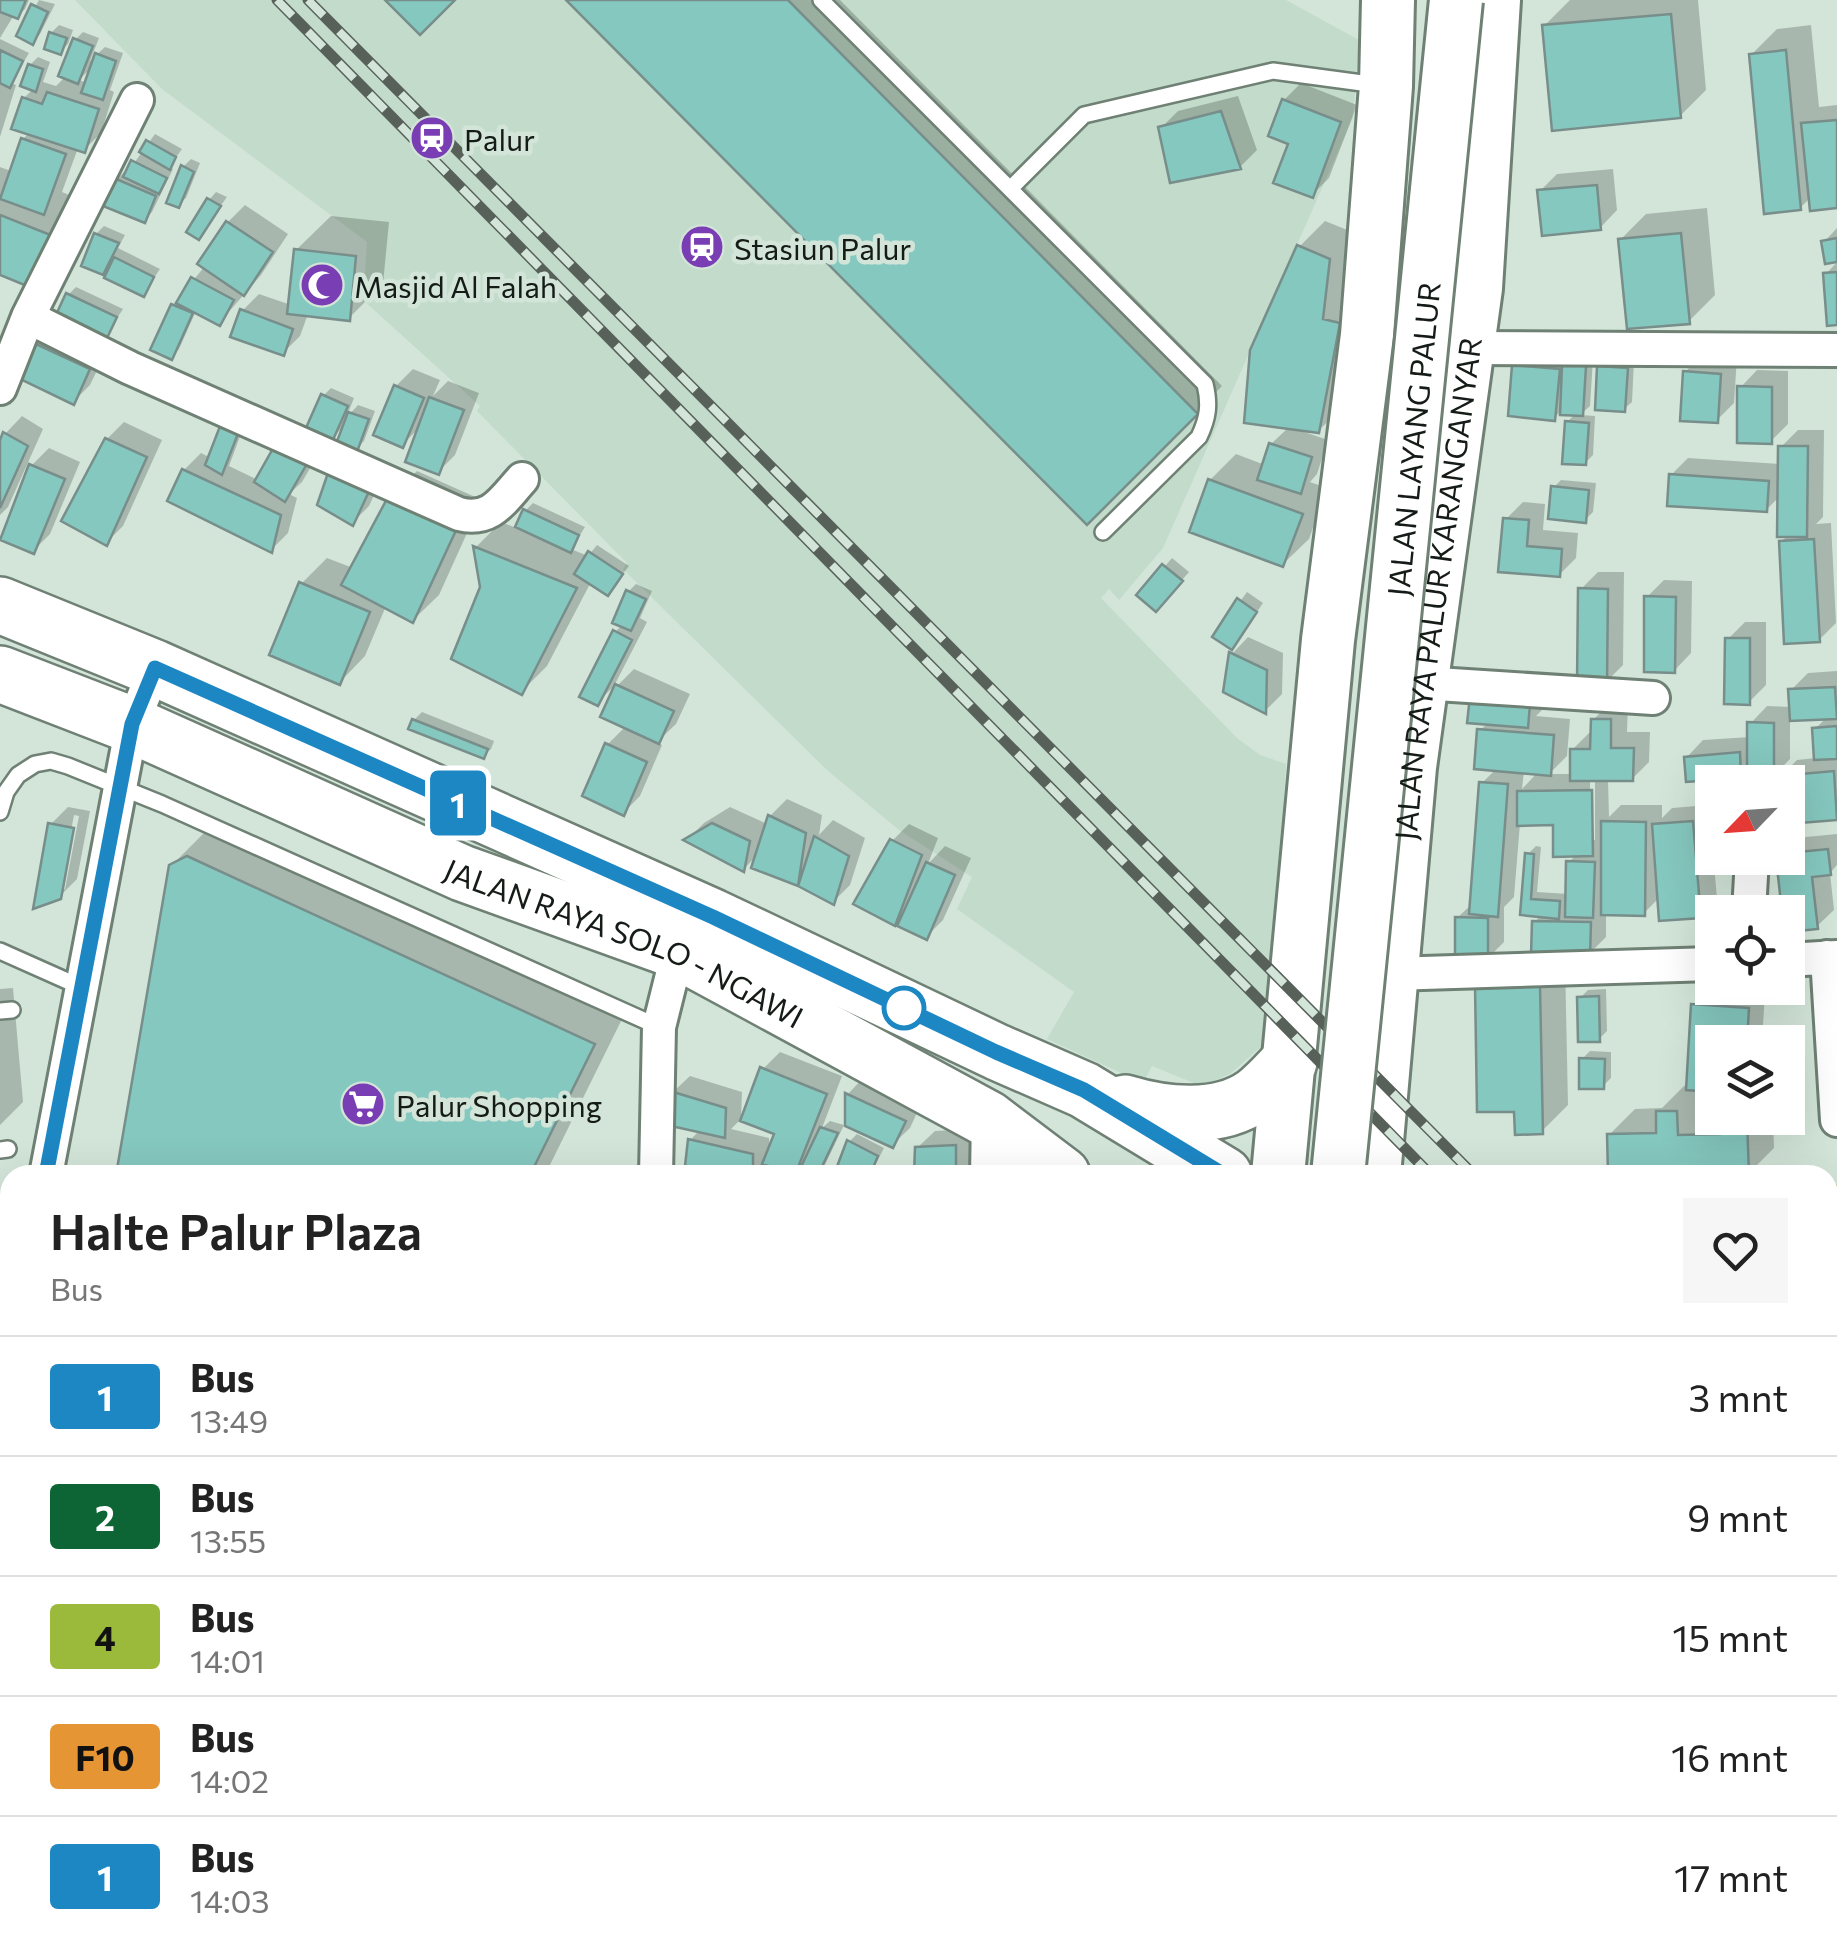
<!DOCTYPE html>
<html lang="id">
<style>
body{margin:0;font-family:Commissioner,sans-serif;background:#f6f6f6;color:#222;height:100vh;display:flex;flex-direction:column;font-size:38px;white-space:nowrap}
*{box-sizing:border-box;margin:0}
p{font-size:32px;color:#767676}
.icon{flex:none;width:55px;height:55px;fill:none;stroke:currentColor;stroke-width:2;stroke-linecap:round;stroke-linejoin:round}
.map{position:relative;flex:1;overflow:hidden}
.details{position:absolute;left:0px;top:1165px;width:1838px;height:790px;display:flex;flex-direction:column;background:#fff;border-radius:30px 30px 0 0;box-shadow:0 10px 40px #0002}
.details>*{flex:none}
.badge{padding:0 20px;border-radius:8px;font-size:35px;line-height:65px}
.needle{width:65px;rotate:245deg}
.buttons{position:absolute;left:1695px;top:765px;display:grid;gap:20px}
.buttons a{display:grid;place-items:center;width:110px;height:110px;border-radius:0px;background:#fff;box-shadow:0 10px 40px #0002;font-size:50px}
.map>.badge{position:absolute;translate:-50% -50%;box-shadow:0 0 0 5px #fff}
.round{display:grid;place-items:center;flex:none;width:105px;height:105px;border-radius:0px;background:#f6f6f6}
.overview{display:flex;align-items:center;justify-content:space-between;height:170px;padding:0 50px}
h1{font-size:48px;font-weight:600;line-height:75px}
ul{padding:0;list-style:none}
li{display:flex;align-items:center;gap:30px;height:120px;padding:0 50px;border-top:2px solid #e0e0e0}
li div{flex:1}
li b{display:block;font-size:38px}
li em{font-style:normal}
li .badge{min-width:110px;font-weight:700;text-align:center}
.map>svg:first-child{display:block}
.built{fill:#c2dbca}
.green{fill:#d1c8a3}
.shadow{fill:#0003;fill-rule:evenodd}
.building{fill:#85c8bf;stroke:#788e8a;stroke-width:2.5}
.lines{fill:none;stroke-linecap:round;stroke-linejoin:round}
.service-casing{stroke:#6f8074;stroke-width:20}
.minor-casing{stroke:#6f8074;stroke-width:38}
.primary-casing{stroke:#6f8074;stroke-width:58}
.trunk-casing{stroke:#6f8074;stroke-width:60}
.service{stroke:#fff;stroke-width:15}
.minor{stroke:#fff;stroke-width:32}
.primary{stroke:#fff;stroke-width:52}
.trunk{stroke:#fff;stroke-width:55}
.rail-casing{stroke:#57615a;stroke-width:11}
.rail{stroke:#d3e5d9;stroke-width:8;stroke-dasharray:22;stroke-linecap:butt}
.primary-bridge-casing{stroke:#6f8074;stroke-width:58;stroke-linecap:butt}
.primary-bridge{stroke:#fff;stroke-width:52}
.line-casing{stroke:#fff;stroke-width:22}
.line{stroke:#1d87c4;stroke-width:15}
.stop-dot{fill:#fff;stroke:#1d87c4;stroke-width:5}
.labels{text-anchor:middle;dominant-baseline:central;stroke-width:9;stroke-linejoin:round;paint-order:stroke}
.poi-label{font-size:30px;fill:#151b17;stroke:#d3e5d9;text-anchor:start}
.street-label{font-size:30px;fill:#151b17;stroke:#d3e5d9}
</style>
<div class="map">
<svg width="1837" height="1955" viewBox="0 0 1837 1955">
<rect width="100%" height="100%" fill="#d3e5d9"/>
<path class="built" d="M75,0H1286L1359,40L1353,118L1163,548L1119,600L1109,589L1101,598L1237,738L1260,755L1286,764L1270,1027L1264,1044L1230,1074L1201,1086L1152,1066L1143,1083L1047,1039L1074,992L957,909L972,877L899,830L827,770L623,569L627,563L477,411L480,406L363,300L367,242L162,89Z"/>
<path class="green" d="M1837,1184V1459L1828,1450V1185Z
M265,1945H363L362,1955H265Z"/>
<path class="shadow" d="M0,0H29L25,9L18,16L14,15L0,38Z
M39,0L55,4L40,34L33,41L20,35Z
M570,0H840L1222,386L1087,522Z
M1570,0H1698L1706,90L1680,116L1544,26Z
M59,25L73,30L68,44L60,52L51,33Z
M1811,25L1819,107L1837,105V205L1811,197L1800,208L1751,55L1777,29Z
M83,32L99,38L90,61L105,47L123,53L110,90L114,92L101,133L84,150L78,148L62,192L86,202L66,251L0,273V167L11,171L23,139L30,132L24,98L34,88L30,65L38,57L50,62L43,82L56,86L66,76L75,40ZM93,66L87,83L79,80Z
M0,39L29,53L11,83L16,85L0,137Z
M1301,83L1357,105L1329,178L1312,195L1291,142L1284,100Z
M1238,96L1257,150L1240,167L1161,128L1178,111Z
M155,134L182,149L169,167L173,169L152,212L144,220L116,180L124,172L127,173Z
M191,159L200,163L186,198L178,205L183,167Z
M1613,169L1617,210L1600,228L1540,191L1557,174Z
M216,192L227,197L198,237L209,200Z
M245,205L288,234L261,275L219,323L196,311L179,349L171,357L173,305L205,266L228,222Z
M1707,208L1715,295L1689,321L1620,240L1646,214Z
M331,216L389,222L383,284L349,318L308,314L300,336L283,353L242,311L259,294L291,305L296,250Z
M1325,221L1355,233L1345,405L1318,431L1302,429L1301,431L1328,440L1317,474L1310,482L1327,488L1309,539L1283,564L1210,480L1236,454L1265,465L1271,444L1289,427L1299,247Z
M104,226L125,235L118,248L160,269L143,294L84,265L96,234Z
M1837,228V259L1824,242Z
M1837,262V323L1826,274Z
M76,287L123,309L106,335L68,295Z
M55,328L106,352L90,385L73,402L38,345Z
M1532,349L1593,359L1590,406L1580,415L1595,416L1593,455L1585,463L1567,422L1576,413L1560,412L1554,418L1515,366Z
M1702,355L1737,357L1734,403L1717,420L1685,372Z
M1607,360L1634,361L1632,402L1624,409L1600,367Z
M413,369L440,380L433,396L448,381L479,393L455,455L438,472L421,426L402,445L377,434L396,386Z
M1757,370L1788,371V424L1771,441L1740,388Z
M331,388L354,398L346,418L358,405L375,411L364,441L356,449L347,423L331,439L323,396Z
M22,416L43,429L8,507L0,515V446L6,433Z
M124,422L162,440L123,526L106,543L107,439Z
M245,423L229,466L258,480L324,444L302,482L289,494L297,498L288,533L271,550L184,470L201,453L211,458Z
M1798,430H1824L1823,517L1816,524L1831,523L1836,623L1819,640L1781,542L1789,534L1780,496L1766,510L1671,475L1688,458L1780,464L1781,447Z
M49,448L80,462L50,534L33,551L30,467Z
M386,469L369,506L353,522L320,504Z
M417,471L482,500L439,595L413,620L386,606L365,656L340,682L301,584L327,558L353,568L391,497Z
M1561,480L1596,483L1593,512L1585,520L1554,487Z
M1523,502L1545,504L1543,530L1578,533L1576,558L1559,575L1501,569L1506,519Z
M533,503L585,527L571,549L588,556L597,545L629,566L608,593L591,582L547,666L521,692L483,587L476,547L501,522L517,528L525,511Z
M1172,558L1189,572L1164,601L1140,595Z
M1598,572H1624L1623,665L1606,682L1581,589Z
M1664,580L1692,581L1691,653L1674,671L1647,597Z
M636,584L652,591L640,618L647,622L614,686L597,703L615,632L622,625L628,592Z
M1247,592L1263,603L1233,648L1215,636Z
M1745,622H1766V685L1749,702L1728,639Z
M1248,637L1283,653L1282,694L1265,711L1232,654Z
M634,669L690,694L676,724L657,742L662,745L640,796L623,813L607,745L626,726L617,686Z
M1837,671V818L1788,821V782H1780V777L1797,760L1816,758L1815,729L1827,717L1790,718V759L1773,776L1749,766L1740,776L1686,758L1703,740L1750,737V724L1767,706L1792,707L1791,690L1808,673Z
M1547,676L1544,708L1536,716L1570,719L1567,756L1549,774H1572V750L1589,733H1593V720L1610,703H1628L1627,732H1650L1649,762L1632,779H1608L1609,817L1621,805H1662V818L1672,808L1709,805L1717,899L1700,916L1660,897L1644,913H1606V937L1589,954L1534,922L1542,915L1523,913L1528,854L1536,846L1541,847L1537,892L1568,894L1569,862L1577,854L1555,823H1520L1514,897L1504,907V942L1487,959L1457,918L1472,904L1482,783L1496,769L1480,730ZM1524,771L1538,772L1522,789ZM1590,778H1595V840H1590Z
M422,712L494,741L491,749L483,756L414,720Z
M787,799L822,815L819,835L833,820L865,838L850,885L833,902L799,884L754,867L758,854L744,869L688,839L704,823L730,807L767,824L770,816Z
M68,807L90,811L77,879L59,897L51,824ZM74,815L79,816L65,889H60Z
M223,823L627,1009L545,1175H119L171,866L206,831Z
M909,824L938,838L928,864L945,846L971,858L943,920L926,937L906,912L895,923L892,841Z
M1837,834V865L1830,873L1834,910L1816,927L1788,929L1779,858H1788V846L1796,838Z
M1565,960L1568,1105L1542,1131L1517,1109L1477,986Z
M13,988L23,1102L0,1125V989Z
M1710,988L1765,992L1762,1042H1712V1090L1702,1089L1703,1110H1712V1118H1773L1774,1148L1748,1174L1610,1175L1609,1135L1635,1109L1662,1108L1684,1086H1688L1693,1005Z
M1606,989L1607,1031L1599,1039L1580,998L1588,990Z
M1590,1051L1611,1052V1078L1603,1086L1582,1059Z
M780,1052L842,1076L822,1128L830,1121L844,1125L820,1175H800L804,1164L794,1174L769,1164V1175H686L690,1140L700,1130L673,1092L690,1076L742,1092L741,1119L731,1129L769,1138L770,1153L777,1133L763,1069Z
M864,1077L921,1104L910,1128L892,1145L848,1124V1094Z
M972,1129V1175H916L917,1148L935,1131Z
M857,1134L884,1148L870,1175L838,1171L849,1142Z
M1837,1872V1933L1828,1931V1882Z
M212,1945H279V1955H213Z
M419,1945H610L600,1955H409Z
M696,1945H734L735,1955H646L653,1948L696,1949Z
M844,1945H951L950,1955H843Z
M1075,1945H1167L1168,1955H1076Z
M1475,1945H1622L1623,1955H1465Z"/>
<path class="building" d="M0,0H26L18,19L0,12Z
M385,0H455L420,35Z
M566,0H788L1198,414L1087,525Z
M31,4L48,12L33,45L16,36Z
M1671,14L1681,118L1552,131L1542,25Z
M49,32L67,38L61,55L44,49Z
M73,38L93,46L78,84L58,76Z
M0,50L23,61L10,88L0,83Z
M1786,50L1801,210L1764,214L1749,54Z
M95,53L116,61L103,100L81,93Z
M28,64L43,69L36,92L20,86Z
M47,92L99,109L85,153L11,129L22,97L42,104Z
M1282,99L1341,122L1313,198L1273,183L1288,144L1268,136Z
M1221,111L1241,169L1170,183L1158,127Z
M1837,120V208L1810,211L1801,123Z
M21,138L66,154L44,215L0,199Z
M146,140L176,157L170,170L139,152Z
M131,160L167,178L159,194L123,177Z
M181,165L194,172L179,208L166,203Z
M114,178L156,196L145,223L103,206Z
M1597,185L1601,230L1542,236L1537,190Z
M207,198L221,206L199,240L186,232Z
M0,215L53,236L32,288L0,275Z
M226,221L273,252L244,296L197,264Z
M94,233L119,243L103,275L81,266Z
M1681,233L1690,324L1627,329L1618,239Z
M1837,238V262L1825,264L1821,241Z
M1297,245L1330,259L1323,319L1340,323L1319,433L1244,423L1250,350Z
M294,249L356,256L350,321L287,314Z
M114,257L154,277L144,297L104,278Z
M1837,272V325L1827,326L1823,273Z
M191,277L234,300L220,326L176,303Z
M66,293L117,317L107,338L56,315Z
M171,304L193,313L172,360L150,350Z
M240,309L293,329L284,356L230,337Z
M36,344L90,369L74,405L20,379Z
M1512,365L1560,369L1555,421L1508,416Z
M1562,365L1586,366L1583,416L1560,415Z
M1597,366L1628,368L1625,412L1595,410Z
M1683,371L1721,374L1718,423L1680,421Z
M394,385L424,398L403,448L373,435Z
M1737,386L1772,387V444L1737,443Z
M321,394L348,406L332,442L305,430Z
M429,397L464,410L439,475L405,462Z
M348,412L369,419L357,452L336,444Z
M222,421L239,431L222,475L205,465Z
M1565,421L1589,423L1586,465L1562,464Z
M3,432L28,446L0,508V440Z
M105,438L147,457L107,546L61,521Z
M1269,443L1312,457L1301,494L1257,480Z
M275,445L308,462L285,502L254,482Z
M1778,446H1808L1807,537H1777Z
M29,464L65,479L34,554L0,540Z
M330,467L371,487L353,526L317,505Z
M182,469L281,515L272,553L167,501Z
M1669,474L1769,481L1767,512L1667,506Z
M1208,479L1303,514L1283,567L1189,532Z
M1551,486L1589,490L1586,523L1548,519Z
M389,495L458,526L413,623L341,585Z
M523,509L579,535L571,553L515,527Z
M1503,518L1529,520L1527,546L1562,549L1560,577L1498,572Z
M1814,539L1820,642L1784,644L1779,541Z
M473,546L577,588L522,695L451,659L480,587Z
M588,551L623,574L608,596L574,574Z
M1162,564L1183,581L1156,612L1136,595Z
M299,582L370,612L340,685L269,655Z
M1578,588L1608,589L1607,684H1577Z
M626,590L646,599L631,631L612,623Z
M1644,596L1676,597L1675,673L1644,672Z
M1237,598L1257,612L1232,650L1212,637Z
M613,630L632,640L598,706L579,697Z
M1725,638H1750V705L1724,704Z
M1229,652L1267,670L1266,714L1223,692Z
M615,684L674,711L659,744L600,717Z
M1471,687L1531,692L1528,728L1467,723Z
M1835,687L1837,719L1790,721L1788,689Z
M412,719L488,749L484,759L408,729Z
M1591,719H1611V748H1634L1633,781H1570V749H1590Z
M1747,722L1774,723V779H1747Z
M1837,726V759L1814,760L1812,728Z
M1477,729L1554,735L1551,776L1474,769Z
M605,743L647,762L624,816L582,796Z
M1740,752L1741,778L1686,782L1684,757Z
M1834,771L1837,820L1788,824V782H1778L1777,776Z
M1479,782L1508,784L1498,917L1469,914Z
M1592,790L1593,856L1553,857V825L1517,826V791Z
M768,815L806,833L798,886L751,868Z
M1601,821L1646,822L1645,916L1601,915Z
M1693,821L1701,918L1659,921L1652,824Z
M48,823L74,828L61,899L33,909Z
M712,823L750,841L744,872L683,840Z
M814,836L849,856L834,905L798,886Z
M890,839L922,855L895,926L853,904Z
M1828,849L1831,875L1812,877L1818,929L1788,932V912H1782L1776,858H1788V853Z
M1525,853L1534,854L1531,899L1560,901L1559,919L1520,915Z
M187,856L595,1044L530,1175H116L169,865Z
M1566,861L1595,862L1593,918L1565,917Z
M926,862L955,875L927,940L897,926Z
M1455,917L1488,918V962L1455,961Z
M1532,921L1591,922L1590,957L1531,955Z
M1475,985H1540L1543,1134L1515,1135L1514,1112H1477Z
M1599,996L1600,1042H1578L1577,997Z
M1691,1004L1749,1008L1747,1042H1712V1092L1686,1090Z
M1579,1058L1605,1059L1604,1089H1579Z
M760,1067L827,1094L795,1175L762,1164L774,1134L740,1121Z
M670,1091L726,1108L725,1138L671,1126Z
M845,1093L906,1121L893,1148L845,1126Z
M1656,1111H1677L1678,1135L1720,1134L1719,1118H1747L1749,1175H1608L1607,1134L1656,1133Z
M820,1127L838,1133L818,1175H797Z
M688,1139L753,1154V1175H684Z
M847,1140L878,1156L870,1175L835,1172Z
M956,1145V1175H914L915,1147Z
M10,1355V1861L0,1874V1367Z
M1828,1887L1837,1888V1935L1828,1934Z
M210,1945H262V1955H210Z
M447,1945H548L549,1955H447Z
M548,1945H601L600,1955H549Z
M694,1945H716L717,1955H694Z
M842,1945H927V1955H841Z
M1073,1945H1123L1124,1955H1074Z"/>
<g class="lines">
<defs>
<path id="service" d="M821,0L1205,384C1210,405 1208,418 1199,437L1103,532
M1010,189L1084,115L1273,71L1377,85
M0,812L6,792L18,775L35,764L51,761L68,766L162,804L659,1027
M0,951L83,988
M0,1011L12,1010
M0,1150L8,1149"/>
<path id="minor" d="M28,317L130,368L459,514C491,522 502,501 522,479
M1469,348L1837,350
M0,388L28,317L137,100
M1421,683L1653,698
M1749,912L1752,858
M1827,957L1837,1120
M1788,960L1837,957
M1391,974L1712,964
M46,1175L132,725L155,668
M656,1175L659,1027L678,951
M987,1175L988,1119
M0,1301L10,1286
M1828,1641L1837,1651
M0,1907L10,1906
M133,1945L141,1955
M999,1945L1000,1955
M386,1955L387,1945
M626,1955L627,1945"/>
<g id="primary">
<path d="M1278,1175L1328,640L1367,335L1386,86L1388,0"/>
<path id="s1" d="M1374,1175L1410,767L1476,288L1494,0"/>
<path d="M1322,1945V1955"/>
</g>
<g id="trunk">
<path d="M0,605L155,668L713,917L997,1052L1084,1090L1224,1175"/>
<path id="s2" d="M0,674L132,725L462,873L678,951L988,1119L1062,1175"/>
<path d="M1125,1103C1165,1115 1219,1121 1255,1095C1267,1086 1278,1073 1289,1062"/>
<path d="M1361,1945V1955"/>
<path d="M1260,1955V1945"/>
</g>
</defs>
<use href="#service" class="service-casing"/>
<use href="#minor" class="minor-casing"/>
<use href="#primary" class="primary-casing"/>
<use href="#trunk" class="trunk-casing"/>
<use href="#service" class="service"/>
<use href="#minor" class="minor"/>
<use href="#primary" class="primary"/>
<use href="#trunk" class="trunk"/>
<defs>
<path id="rail" d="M277,0L1431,1175
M308,0L1474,1175
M1828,1535L1837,1545
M1828,1574L1837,1584"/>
</defs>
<use href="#rail" class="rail-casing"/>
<use href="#rail" class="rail"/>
<defs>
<g id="primary-bridge">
<path id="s3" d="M1338,1175L1456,0"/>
</g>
</defs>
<use href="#primary-bridge" class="primary-bridge-casing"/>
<use href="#primary-bridge" class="primary-bridge"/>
</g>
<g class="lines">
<defs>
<path id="line" d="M46,1175L132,724L155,668L713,917L996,1052L1084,1090L1224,1175"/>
</defs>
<use href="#line" class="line-casing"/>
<use href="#line" class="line"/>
</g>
<defs>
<symbol id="station-disc" viewBox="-11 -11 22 22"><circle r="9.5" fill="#7a3eb4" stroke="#d3e5d9"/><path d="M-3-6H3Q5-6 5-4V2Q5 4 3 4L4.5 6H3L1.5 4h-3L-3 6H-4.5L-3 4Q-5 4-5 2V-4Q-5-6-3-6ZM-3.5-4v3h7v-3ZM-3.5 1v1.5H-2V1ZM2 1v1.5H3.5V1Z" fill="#fff"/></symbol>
<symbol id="mosque-disc" viewBox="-11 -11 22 22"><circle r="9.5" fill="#7a3eb4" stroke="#d3e5d9"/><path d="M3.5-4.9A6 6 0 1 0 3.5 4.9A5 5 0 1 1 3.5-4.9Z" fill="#fff"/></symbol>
<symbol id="supermarket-disc" viewBox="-11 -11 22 22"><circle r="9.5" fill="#7a3eb4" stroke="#d3e5d9"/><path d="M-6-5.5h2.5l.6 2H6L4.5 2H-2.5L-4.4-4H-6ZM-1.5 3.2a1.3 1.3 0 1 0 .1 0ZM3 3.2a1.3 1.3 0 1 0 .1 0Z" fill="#fff"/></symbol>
</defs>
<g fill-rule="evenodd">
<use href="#station-disc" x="407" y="113" width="50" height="50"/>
<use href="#station-disc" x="677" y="222" width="50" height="50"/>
<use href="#mosque-disc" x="297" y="260" width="50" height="50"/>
<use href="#supermarket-disc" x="338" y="1079" width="50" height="50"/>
</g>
<circle class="stop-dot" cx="904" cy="1008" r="20"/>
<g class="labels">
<g class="poi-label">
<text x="464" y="138">Palur</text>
<text x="734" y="247">Stasiun Palur</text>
<text x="354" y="285">Masjid Al Falah</text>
<text x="396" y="1104">Palur Shopping</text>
</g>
<g class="street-label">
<text stroke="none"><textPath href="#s3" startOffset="740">JALAN LAYANG PALUR</textPath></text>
<text stroke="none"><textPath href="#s1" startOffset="590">JALAN RAYA PALUR KARANGANYAR</textPath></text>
<text stroke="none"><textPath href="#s2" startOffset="680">JALAN RAYA SOLO - NGAWI</textPath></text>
</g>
</g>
</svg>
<div class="buttons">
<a><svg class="needle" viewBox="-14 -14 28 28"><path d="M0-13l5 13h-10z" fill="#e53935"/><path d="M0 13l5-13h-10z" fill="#767676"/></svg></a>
<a><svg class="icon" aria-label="locate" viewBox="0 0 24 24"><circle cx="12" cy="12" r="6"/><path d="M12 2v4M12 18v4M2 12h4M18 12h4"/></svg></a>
<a><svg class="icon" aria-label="layers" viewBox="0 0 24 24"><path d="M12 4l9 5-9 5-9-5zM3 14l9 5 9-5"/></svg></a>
</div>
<b class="badge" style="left:458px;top:803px;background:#1d87c4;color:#fff">1</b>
<section class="details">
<div class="overview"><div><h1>Halte Palur Plaza</h1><p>Bus</p></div><a class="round"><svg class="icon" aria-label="heart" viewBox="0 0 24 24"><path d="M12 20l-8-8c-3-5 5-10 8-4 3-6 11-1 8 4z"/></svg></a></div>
<ul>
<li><span class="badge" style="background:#1d87c4;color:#fff">1</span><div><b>Bus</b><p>13:49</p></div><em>3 mnt</em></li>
<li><span class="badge" style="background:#0d6535;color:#fff">2</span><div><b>Bus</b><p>13:55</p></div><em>9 mnt</em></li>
<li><span class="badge" style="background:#9bba3b;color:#111">4</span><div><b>Bus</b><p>14:01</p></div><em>15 mnt</em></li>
<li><span class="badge" style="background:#e59534;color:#111">F10</span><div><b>Bus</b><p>14:02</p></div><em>16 mnt</em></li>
<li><span class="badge" style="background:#1d87c4;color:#fff">1</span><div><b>Bus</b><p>14:03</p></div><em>17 mnt</em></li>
</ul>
</section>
</div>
